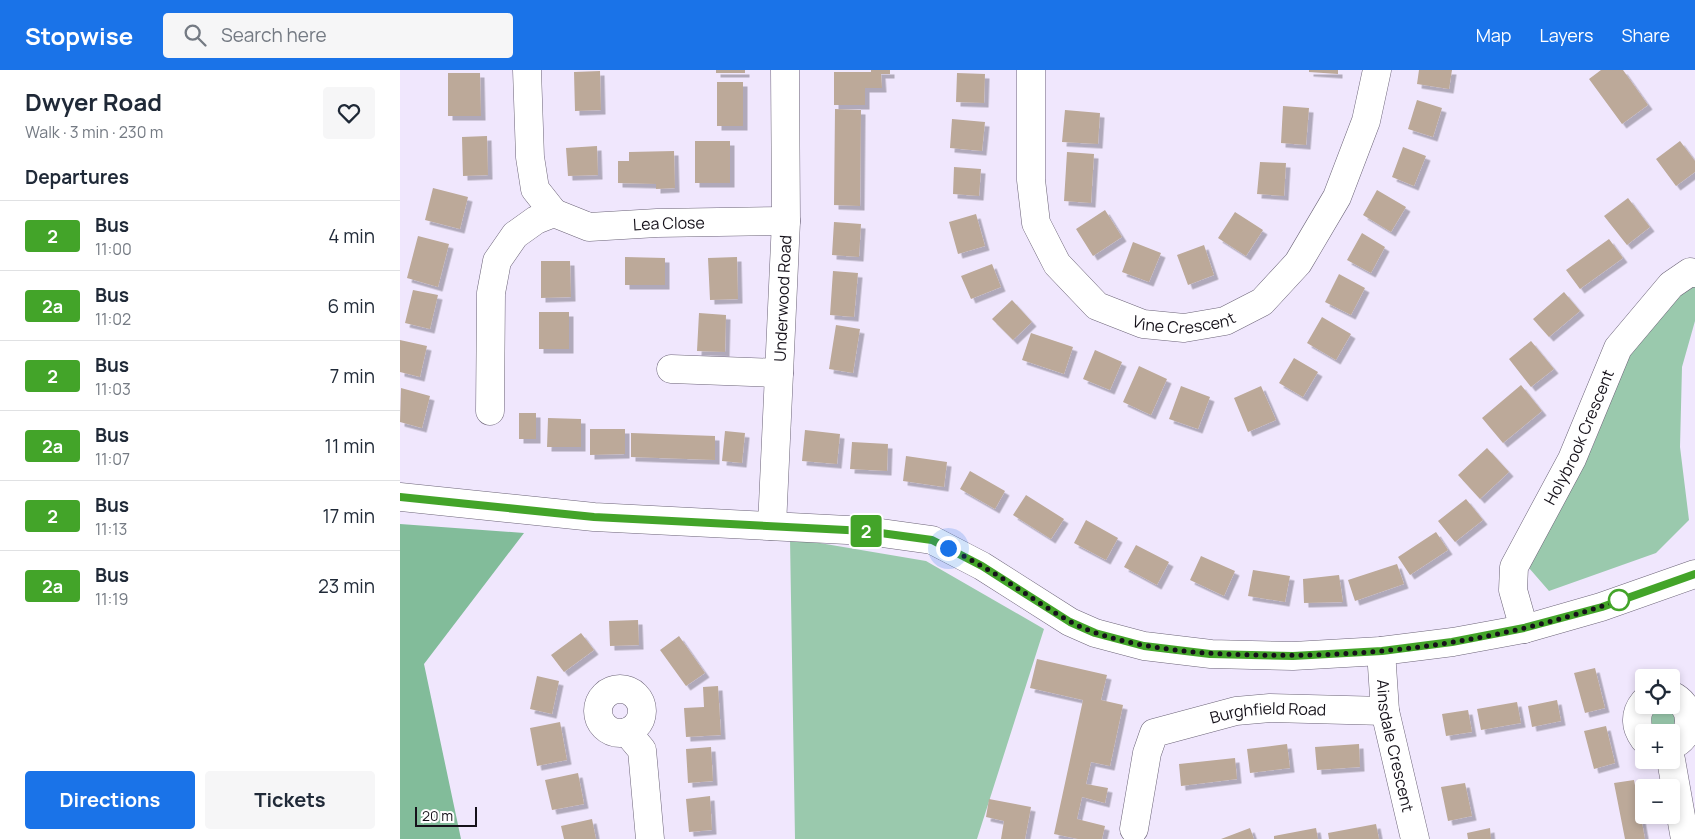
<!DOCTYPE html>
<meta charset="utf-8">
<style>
body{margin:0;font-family:Manrope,sans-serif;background:#f6f6f7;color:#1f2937;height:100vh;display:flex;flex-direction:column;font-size:19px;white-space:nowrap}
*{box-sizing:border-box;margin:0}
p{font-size:16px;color:#747a83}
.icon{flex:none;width:28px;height:28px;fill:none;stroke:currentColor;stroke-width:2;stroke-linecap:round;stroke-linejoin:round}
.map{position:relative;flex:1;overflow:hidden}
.drawer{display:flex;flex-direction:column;background:#fff;width:400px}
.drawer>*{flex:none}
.badge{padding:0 10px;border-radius:4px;font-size:18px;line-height:32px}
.buttons{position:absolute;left:1235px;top:599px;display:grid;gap:10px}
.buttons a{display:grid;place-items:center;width:45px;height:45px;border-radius:5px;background:#fff;box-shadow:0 2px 8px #0003;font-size:25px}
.scale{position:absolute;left:15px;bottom:12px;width:62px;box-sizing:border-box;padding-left:5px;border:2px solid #16121a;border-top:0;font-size:14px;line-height:18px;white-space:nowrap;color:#16121a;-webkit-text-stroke:4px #fff;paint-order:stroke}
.you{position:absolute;width:25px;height:25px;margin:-12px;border:4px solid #fff;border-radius:50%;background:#1a73e8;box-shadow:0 0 0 8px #1a73e833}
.map>.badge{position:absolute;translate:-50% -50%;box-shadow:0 0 0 2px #fff}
h2{padding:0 25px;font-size:19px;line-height:45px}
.round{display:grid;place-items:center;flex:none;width:52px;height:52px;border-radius:5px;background:#f6f6f7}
.overview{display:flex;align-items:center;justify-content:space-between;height:85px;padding:0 25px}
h1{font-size:24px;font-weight:700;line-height:38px}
.cta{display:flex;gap:10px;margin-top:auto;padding:10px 25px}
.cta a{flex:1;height:58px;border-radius:5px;background:#1a73e8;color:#fff;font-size:20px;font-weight:700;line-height:58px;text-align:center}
.cta a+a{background:#f6f6f7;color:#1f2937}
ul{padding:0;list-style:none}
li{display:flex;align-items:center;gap:15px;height:70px;padding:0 25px;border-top:1px solid #e0e1e3}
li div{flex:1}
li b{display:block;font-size:19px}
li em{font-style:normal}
li .badge{min-width:55px;font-weight:700;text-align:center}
header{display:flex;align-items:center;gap:30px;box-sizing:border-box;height:70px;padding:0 25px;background:#1a73e8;color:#fff}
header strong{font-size:24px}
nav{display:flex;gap:28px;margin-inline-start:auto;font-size:18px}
.search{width:350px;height:45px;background:#f6f6f7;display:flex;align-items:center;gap:12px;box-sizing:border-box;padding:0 18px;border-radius:5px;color:#747a83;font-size:19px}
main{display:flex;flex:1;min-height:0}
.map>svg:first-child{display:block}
.green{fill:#9ac9ad}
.forest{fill:#82bc9a}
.building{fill:#bca999;filter:url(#shadow)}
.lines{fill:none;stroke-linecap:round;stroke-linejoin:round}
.minor-casing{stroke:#6c6478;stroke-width:29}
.minor{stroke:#fff;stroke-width:28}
.line-casing{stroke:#fff;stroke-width:11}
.line{stroke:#43a429;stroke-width:8}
.walk{stroke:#16121a;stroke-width:5;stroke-dasharray:0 9}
.stop-dot{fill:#fff;stroke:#43a429;stroke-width:2.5}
.labels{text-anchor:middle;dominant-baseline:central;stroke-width:5;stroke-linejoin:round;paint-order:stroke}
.street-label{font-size:16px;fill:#16121a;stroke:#fff}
</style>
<header>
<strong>Stopwise</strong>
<div class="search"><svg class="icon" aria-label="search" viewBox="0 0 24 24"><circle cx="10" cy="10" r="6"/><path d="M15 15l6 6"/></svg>Search here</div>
<nav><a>Map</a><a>Layers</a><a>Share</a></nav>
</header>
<main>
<section class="drawer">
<div class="overview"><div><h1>Dwyer Road</h1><p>Walk · 3 min · 230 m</p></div><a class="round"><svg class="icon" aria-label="heart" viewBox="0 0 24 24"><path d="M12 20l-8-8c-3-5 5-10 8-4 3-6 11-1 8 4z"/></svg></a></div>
<h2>Departures</h2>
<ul>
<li><span class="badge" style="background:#43a429;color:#fff">2</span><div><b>Bus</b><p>11:00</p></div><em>4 min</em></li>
<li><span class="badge" style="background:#43a429;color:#fff">2a</span><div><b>Bus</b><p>11:02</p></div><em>6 min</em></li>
<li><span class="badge" style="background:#43a429;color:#fff">2</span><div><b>Bus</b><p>11:03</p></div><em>7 min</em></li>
<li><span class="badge" style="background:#43a429;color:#fff">2a</span><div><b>Bus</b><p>11:07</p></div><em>11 min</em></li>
<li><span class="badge" style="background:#43a429;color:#fff">2</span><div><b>Bus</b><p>11:13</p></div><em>17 min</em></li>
<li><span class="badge" style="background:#43a429;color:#fff">2a</span><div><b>Bus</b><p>11:19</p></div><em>23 min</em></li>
</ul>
<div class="cta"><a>Directions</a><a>Tickets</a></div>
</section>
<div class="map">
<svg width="1295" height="769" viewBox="0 0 1295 769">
<defs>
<filter id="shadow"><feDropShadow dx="4.5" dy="4.5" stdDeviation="0" flood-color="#0004"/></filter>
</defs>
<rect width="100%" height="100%" fill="#f0e7fd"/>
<path class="green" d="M1285,216H1295V251L1282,297L1280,377L1289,450L1256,483L1149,521L1129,498L1192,378L1228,288Z
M390,468L526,491L644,559L577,769H395Z
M1250 650a13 13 0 1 1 26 0a13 13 0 1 1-26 0Z"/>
<path class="forest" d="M0,454L124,463L24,594L61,769H0Z"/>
<path class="building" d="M316,0H345V3H316Z
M471,0H490V4H481L482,18H465V35H434V2H471Z
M909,0H938V4L909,2Z
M1019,0H1052L1049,19L1017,14Z
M1201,0H1223L1248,35L1222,54L1189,9Z
M200,1L201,40L175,41L174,2Z
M48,3H80L81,46H48Z
M557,3L585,4L584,33L556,32Z
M317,12H343V56H317Z
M1017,30L1042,38L1033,67L1008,59Z
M883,36L909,38L906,75L881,73Z
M435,39L461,40L460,136L434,135Z
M665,40L700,43L698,74L662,72Z
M552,49L585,52L582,81L550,78Z
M87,66L88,105L63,106L62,67Z
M295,71H330V113H295Z
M1280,71L1295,91V102L1276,116L1256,89Z
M197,76L198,105L168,106L166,78Z
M1003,77L1026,86L1014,116L992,107Z
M274,81L275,118L256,119V114L218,113V91H229V82Z
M667,82L694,84L691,133L664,131Z
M860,92L886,93L884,126L857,124Z
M554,97L581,99L579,126L553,124Z
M33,118L68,127L60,159L25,150Z
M977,120L1006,137L991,162L963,145Z
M1228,128L1250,157L1227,175L1204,146Z
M705,140L722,167L693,186L676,159Z
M835,142L863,160L846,186L818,168Z
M576,144L585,176L558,184L549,152Z
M434,152L461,154L459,187L432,185Z
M962,163L985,177L971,203L947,190Z
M18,166L49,174L38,217L7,208Z
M1209,169L1223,188L1180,219L1166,200Z
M733,172L761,183L749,212L722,202Z
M804,175L814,205L788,215L777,185Z
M225,187L265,188V215H225Z
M337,187L338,229L310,230L308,188Z
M141,191H170L171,227L141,228Z
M592,194L601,217L571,229L561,206Z
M433,201L458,203L454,247L430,245Z
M939,204L965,218L951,245L925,232Z
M13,220L38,225L30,259L5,253Z
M1164,222L1180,241L1149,267L1133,249Z
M612,230L632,252L613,270L592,249Z
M139,242H169V279H139Z
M299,243L326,245L325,282L297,281Z
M922,247L951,264L936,290L907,273Z
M436,255L460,259L453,303L429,299Z
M631,263L673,277L664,304L622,290Z
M0,270L27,276L20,307L0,302Z
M1131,271L1154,299L1131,317L1109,289Z
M695,280L722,292L710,320L683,309Z
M894,288L918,302L903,327L879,313Z
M739,296L767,309L751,345L723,332Z
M1121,315L1142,341L1103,373L1082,348Z
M781,316L810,327L798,359L769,349Z
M861,316L876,350L848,362L834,328Z
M1,318L30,326L22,358L0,352Z
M119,343H136V369H119Z
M148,348L181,349V377H147Z
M190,359H225V384L190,385Z
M405,360L440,364L437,394L402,391Z
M325,361L345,363L342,393L322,391Z
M231,363L315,366V390L231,387Z
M452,372L488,374L487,401L450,399Z
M1087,378L1109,402L1080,429L1058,405Z
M506,386L547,392L544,417L503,411Z
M570,401L605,421L595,439L560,419Z
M626,425L664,449L651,469L613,445Z
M1066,429L1083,450L1055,472L1038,451Z
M686,450L718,468L706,490L674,473Z
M1036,462L1048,480L1010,505L998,487Z
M736,475L769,492L757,515L724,497Z
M801,486L835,501L824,526L790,510Z
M997,494L1004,514L955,531L948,510Z
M853,500L890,506L885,532L848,526Z
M939,505L943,532L904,533L903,509Z
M238,550L239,575L210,576L209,551Z
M181,563L194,580L164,602L151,585Z
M279,566L305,603L286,616L260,580Z
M637,589L707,605L701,630L723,635L710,696L691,692L686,714L708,718L705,733L682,727L677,749L705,756L702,769H678L654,764L683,630L630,618Z
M1195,598L1205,638L1185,643L1174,603Z
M137,606L159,611L152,644L130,639Z
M318,616L321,665L286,667L284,638L304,637L303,617Z
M1157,630L1161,651L1132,657L1128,636Z
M1117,632L1121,653L1081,660L1077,639Z
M1068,640L1072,662L1046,666L1042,644Z
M160,652L167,690L137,696L130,658Z
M1206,656L1215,693L1194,699L1184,661Z
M887,674L890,698L850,703L847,679Z
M959,674L960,697L917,700L915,677Z
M311,677L313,711L288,713L286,679Z
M835,688L837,709L781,716L779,694Z
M178,703L184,734L152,740L145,710Z
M1234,710L1245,769H1225L1214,713Z
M1065,713L1072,746L1048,751L1041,717Z
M310,726L312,760L289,762L286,729Z
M589,729L631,737L625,769H601L604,751L586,747Z
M192,749L196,769H164L161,756Z
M976,754L979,769H929L928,763Z
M850,758L854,769H821Z
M916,758L918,769H874V766Z
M1090,758L1091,769H1068L1067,763Z"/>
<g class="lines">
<defs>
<g id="minor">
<path d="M127,0L130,87L135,119L154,143"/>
<path id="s1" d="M631,0V110L636,153L657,194L697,236L743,254L784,258L825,251L862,232L898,193L937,127L966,51L977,0"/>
<path d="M271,299L379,303"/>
<path id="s2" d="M90,341L91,223L97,191L115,165L136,150L154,143L189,157L257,153L386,151"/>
<path d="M0,427L194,447L467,461L532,470L582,496L670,552L695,563L744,576L811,584L893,586L981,581L1053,572L1124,559L1201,537L1295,504"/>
<path id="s3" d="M372,456L386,151L385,0"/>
<path id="s4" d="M1124,559L1113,520L1114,497L1172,389L1218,278L1271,215L1290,202L1295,203"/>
<path id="s5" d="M981,581L985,641L1015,769"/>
<circle cx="220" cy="641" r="22"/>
<path d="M1271,625C1295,636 1295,666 1271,676"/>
<path d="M1244,632C1234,644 1235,657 1244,669"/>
<path d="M227,662L242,680L250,769"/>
<path d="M1271,690L1285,769"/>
<path id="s6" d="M734,759L747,683L754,663L836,641L870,638L985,641"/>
</g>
</defs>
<use href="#minor" class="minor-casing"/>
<use href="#minor" class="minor"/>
</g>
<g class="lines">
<defs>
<path id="line" d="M0,427L194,447L466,461L532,470L582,496L670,552L695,563L744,576L810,584L893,586L982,581L1052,572L1124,558L1202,537L1295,504"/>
</defs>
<use href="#line" class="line-casing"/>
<use href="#line" class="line"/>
<path class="walk" d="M548,478C572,490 595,503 617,518C642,534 667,553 696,563C747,580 802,584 856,585C979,588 1104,571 1220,530H1219"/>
</g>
<circle class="stop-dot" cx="1219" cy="530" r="10"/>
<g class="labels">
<g class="street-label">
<text stroke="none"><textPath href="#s2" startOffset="345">Lea Close</textPath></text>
<text stroke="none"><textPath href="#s3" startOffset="228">Underwood Road</textPath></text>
<text stroke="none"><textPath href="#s1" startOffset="348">Vine Crescent</textPath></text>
<text stroke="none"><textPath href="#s4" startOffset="209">Holybrook Crescent</textPath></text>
<text stroke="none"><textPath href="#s6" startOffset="215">Burghfield Road</textPath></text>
<text stroke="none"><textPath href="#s5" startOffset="96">Ainsdale Crescent</textPath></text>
</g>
</g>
</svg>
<div class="buttons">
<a><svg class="icon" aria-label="locate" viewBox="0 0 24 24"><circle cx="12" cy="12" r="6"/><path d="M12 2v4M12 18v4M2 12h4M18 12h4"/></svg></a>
<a>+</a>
<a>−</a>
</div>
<div class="scale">20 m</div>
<div class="you" style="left:548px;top:478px"></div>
<b class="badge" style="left:466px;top:461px;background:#43a429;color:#fff">2</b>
</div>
</main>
